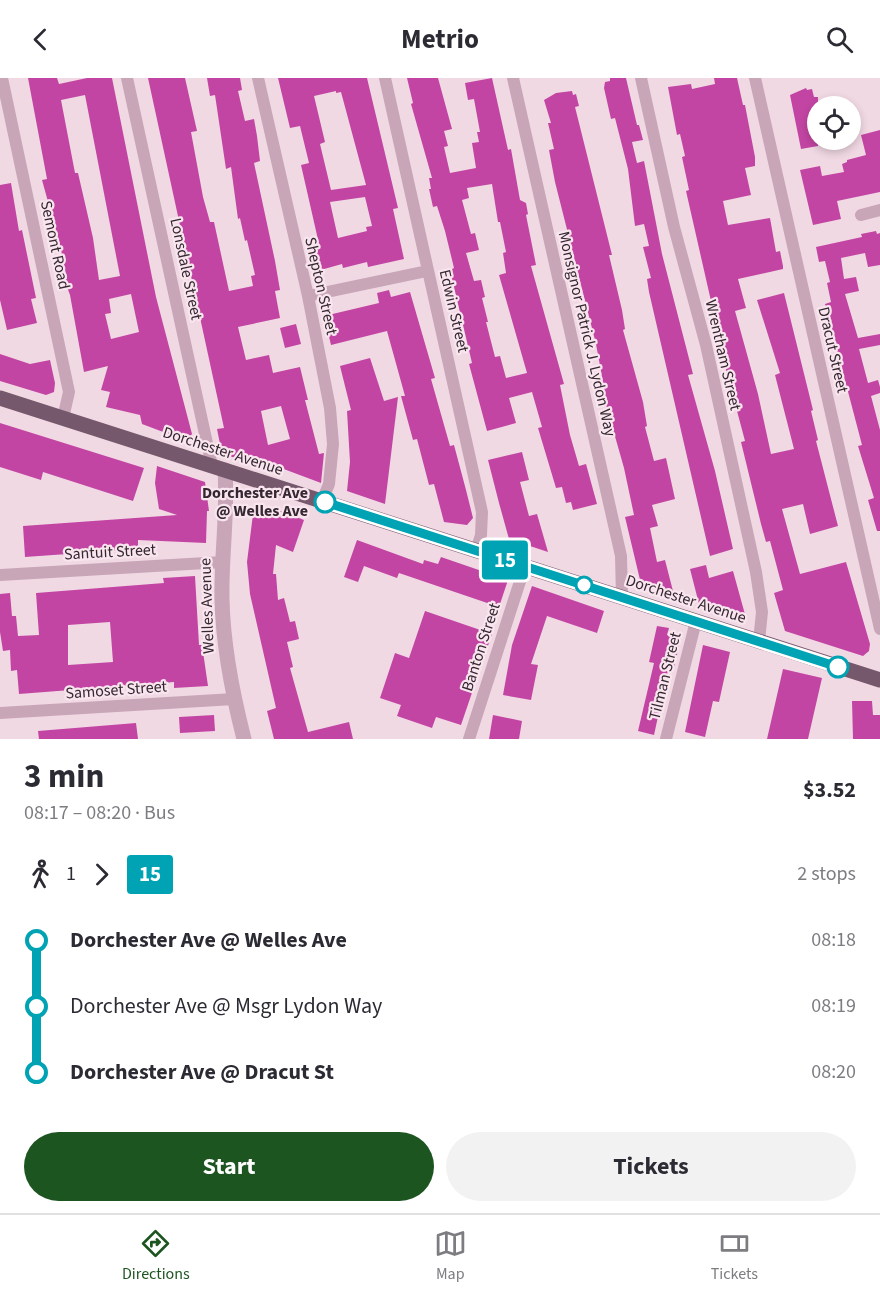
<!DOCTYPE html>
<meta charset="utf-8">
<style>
body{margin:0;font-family:"Source Sans 3",sans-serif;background:#f2f2f3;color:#2b2b33;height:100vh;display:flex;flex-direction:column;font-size:22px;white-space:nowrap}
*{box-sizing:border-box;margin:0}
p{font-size:20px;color:#7c7c81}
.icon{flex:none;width:33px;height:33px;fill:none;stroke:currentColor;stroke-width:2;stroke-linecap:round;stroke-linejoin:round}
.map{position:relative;height:661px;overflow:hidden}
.panel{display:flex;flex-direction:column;background:#fff;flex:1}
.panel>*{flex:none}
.badge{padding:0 12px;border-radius:4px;font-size:21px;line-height:39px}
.tools{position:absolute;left:807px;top:18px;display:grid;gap:12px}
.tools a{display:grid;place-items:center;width:54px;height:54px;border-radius:50%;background:#fff;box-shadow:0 3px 9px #0003;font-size:30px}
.map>.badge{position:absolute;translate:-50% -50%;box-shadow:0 0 0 3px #fff}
.legs{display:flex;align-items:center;gap:9px;height:66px;padding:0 24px;font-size:20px}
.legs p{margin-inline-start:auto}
.overview{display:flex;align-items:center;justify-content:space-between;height:102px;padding:0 24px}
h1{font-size:33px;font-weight:700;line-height:45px}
.primary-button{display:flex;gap:12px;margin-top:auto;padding:12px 24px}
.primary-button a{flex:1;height:69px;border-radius:36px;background:#1d5521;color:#fff;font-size:24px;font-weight:700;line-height:69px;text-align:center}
.primary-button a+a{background:#f2f2f3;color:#2b2b33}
ul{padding:0 24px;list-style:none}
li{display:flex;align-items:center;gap:21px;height:66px;font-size:22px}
li i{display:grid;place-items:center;width:9px;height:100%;margin:0 8px;background:currentColor}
li i::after{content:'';width:15px;height:15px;margin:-8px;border:4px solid;border-radius:50%;background:#fff}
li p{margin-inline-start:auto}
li:first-child i{background:linear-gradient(#0000 50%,currentColor 0)}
li:last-child i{background:linear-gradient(currentColor 50%,#0000 0)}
header{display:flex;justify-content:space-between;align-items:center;height:78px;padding:0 24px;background:#fff;font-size:27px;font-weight:700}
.tab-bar{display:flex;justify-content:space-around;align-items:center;height:84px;border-top:2px solid #e1e1e2;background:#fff;font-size:16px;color:#7c7c81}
.tab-bar a{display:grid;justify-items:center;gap:3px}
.tab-bar .on{color:#1d5521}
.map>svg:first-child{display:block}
.building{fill:#c345a3;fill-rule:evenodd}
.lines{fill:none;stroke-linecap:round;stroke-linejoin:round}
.minor{stroke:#c8a6b8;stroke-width:12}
.tertiary{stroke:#c8a6b8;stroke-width:15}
.primary{stroke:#76586c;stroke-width:15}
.line-1-casing{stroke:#fff;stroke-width:14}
.line-1{stroke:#00a3b4;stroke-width:9}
.stop-1-dot{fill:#fff;stroke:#00a3b4;stroke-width:3}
.labels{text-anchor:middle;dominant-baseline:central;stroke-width:4.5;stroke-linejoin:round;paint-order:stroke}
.street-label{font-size:16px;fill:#342730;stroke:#f9e5ee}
.stop-label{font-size:16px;font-weight:bold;fill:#342730;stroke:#f9e5ee;text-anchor:end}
</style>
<header><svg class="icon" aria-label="back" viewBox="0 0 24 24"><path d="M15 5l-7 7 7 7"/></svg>Metrio<svg class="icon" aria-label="search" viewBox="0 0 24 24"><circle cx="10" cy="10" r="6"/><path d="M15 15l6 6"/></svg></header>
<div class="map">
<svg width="880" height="661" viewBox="0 0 880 661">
<rect width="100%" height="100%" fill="#f1d9e4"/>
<path class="building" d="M28,0H57L59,6L87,0H112L156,219L192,356L187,363L142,346L140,337L106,329L110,314L101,312L108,288L84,294L70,217L64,201H67L60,167L42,102L47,101ZM85,17L120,198L99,202L93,160L78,95H75L61,22ZM131,216L139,254L111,261L105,236L111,235L109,221Z
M148,0H185L197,53L191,54L203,119L210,144H214L229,213L253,208L251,198L255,197L247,162L245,163L240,140L238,141L231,89L226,91L215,17L210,18L207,0H240L242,12L238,13L245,43L254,41L257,58L260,83L254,85L275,183L280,212L275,213L280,240L238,249L246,282L269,277L273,295L300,289L308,322H305L319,376L324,375L321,405L273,387L274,391L222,376L217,351L224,350ZM281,328L290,361L268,367L261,333Z
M278,0H367L398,130L393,131L404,181L368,189L367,184L343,190L342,186L317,193L310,168L319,166L301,87L309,85L300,48L290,50ZM336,13V15L341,14L366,107L331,112L320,66L325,64L314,18ZM365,119L372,148L366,149L367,153L338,160L330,124Z
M407,0H438L452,51L444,53L448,68L444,69L450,95L476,90L472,65L479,64L477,54H480L474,21L468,22L465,5L492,0L508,72L511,71L520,122L526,125L528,136L526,137L536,187L531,188L564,306L560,307L570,357L579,388L586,386L597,426L573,432L571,424L566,425L562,409L556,410L538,350L542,349L532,314L509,320L516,345L487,353L469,286L472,285L450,192L454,190L445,153L437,128L433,129L429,111H431L429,100H432L411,26L413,25ZM492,106L498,144H500L506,174L503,175L506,195L499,197L527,295L506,300L500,278L495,279L486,244H488L482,220L485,219L481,202L474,203L466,175L479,172L475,155L471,156L462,122L469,120L467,110Z
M610,0H626L637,47H639L643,62L632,64L637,85L644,83L662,176L693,296L688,297L715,393L733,471L710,478L649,214L647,201L651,200L643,169L649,168L644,146L635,148L628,91L615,40L611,41L604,10L605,4L610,3Z
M714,0H737L743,27H745L755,79V88L745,90L751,117L723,123L728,147L770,140L776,174L780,173L783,188V191L738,201L746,230L735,233L758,316L771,376L794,371L775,297L780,295L757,222L784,215L813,332L811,333L818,362L816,363L838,448L810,456L803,426L782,431L800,496L846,484L870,566L869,573L863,578L785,553L774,515L783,512L770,463L766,464L761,446L741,364L745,363L708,224L711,223L686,113L689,112L682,79L685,78L680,56L677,57L668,9L691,6L692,11L715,6Z
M806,10L807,12L812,11L814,19H818V68L801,71L790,17Z
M572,13L573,17L576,16L579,28L575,29L612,177H609L622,232L625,251L623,252L643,324L647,348L645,349L654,383L666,380L675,421L652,427L658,448L650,450L657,484L665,482L674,517L641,506L625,439L634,437L624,390L603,316L605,315L596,266L555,104L549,72L554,71L548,45H551L544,22L556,15Z
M880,52V114L837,123L841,141L813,147L800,92L820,88L822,98L844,94L842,86L847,84V82L866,77L861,57Z
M11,105L19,153L22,152L36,220L31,221L37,245L7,252L0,222V107Z
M876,153L877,156L880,155V187L868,189L865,175L841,180L844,201L856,199L859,213L845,216L858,260L880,256V267L859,271L868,305L878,302L880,309V315L871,318L880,352V453H877L868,422L874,420L858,368L862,367L825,226L831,224L827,205L830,204L825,183L819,184L816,169L862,159L861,156Z
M389,212L391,219L410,214L435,300L431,301L450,368L454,367L466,412L473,440L467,447L444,444L434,406L429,407L417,361L413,362L401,318H405L387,253L331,267L324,238L379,225L377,215Z
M296,246L301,266L285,270L280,250Z
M0,276L30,286L50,282L55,305L54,314L46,317L0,303Z
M370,280L384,323L398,319L385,426L347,413L350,384L347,333L351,332L340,288Z
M0,345L144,390L133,423L43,394L41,402L0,389Z
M522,374L529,402L520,404L529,438L537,436L548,474L509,461L499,425L488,382Z
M157,388L205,404L209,433H207L206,465L138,462V471L25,479L23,448L177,437L159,431L155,405Z
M254,428L273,430L304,442L293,474L276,467L273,496H276L278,522L284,520L290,544L295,543L299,561L287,564L293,589L290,590L308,654L349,644L353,661H274L267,633L276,630L250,516L247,484Z
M357,462L423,486L424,482L438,486L441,479L508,502L499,529L399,495L397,500L364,488L358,504L344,499Z
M706,487L709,500L733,493L746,540L699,526L690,491Z
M195,498L199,567H202L208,608L174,610V604L19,616L17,592L11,593L10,572L3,573L0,554V516L10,515L12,538H16L18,558L39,557L36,515L164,505L163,500ZM110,544L113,584L68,587V547Z
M532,508L604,533L597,555L547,538L531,586L538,587L531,622L503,617L512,567Z
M425,533L492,556L461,647L436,639L432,650L397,638L401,627L380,620L395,575L409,580Z
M657,548L669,550L667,557L681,559L674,589L669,588L654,657L638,653L654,585L649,584Z
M703,567L730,574L719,624L713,623L705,659L685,654Z
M783,591L822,600L808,661H767Z
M852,623H872L873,637H880V661H853Z
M214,637L215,653L180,655L179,639Z
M493,637L522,643L519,661H489Z
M136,645L138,661H39L38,653Z"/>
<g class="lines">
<path class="minor" d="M2,0L69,314L63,340
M127,0L212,388
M258,0L308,218L330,330L333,366L329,406L322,423
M385,0L482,434L481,457L476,473
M513,0L621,478L622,519
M641,0L674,149L706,267L756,494L762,534L759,563
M755,0L880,551
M861,137L880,132
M308,218L427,193
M0,497L223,484
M0,635L234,621
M469,661L525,488
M666,661L696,543"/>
<path class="tertiary" d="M225,392C228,436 221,478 222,521C223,569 232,614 244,661"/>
<path class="primary" d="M0,320L880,602"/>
</g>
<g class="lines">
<defs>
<path id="line-1" d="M325,424L838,589"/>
</defs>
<use href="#line-1" class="line-1-casing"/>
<use href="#line-1" class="line-1"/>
</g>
<g class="stop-1-dot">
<circle cx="325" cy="424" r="10"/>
<circle cx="584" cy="507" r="8"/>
<circle cx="838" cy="589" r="10"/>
</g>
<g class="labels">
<g class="street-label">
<text transform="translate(55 167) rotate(78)">Semont Road</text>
<text transform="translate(186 191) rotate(78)">Lonsdale Street</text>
<text transform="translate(321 208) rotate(77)">Shepton Street</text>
<text transform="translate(454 233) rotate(77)">Edwin Street</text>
<text transform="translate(587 256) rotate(77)">Monsignor Patrick J. Lydon Way</text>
<text transform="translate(833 272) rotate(77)">Dracut Street</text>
<text transform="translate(723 277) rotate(77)">Wrentham Street</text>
<text transform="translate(223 373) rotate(18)">Dorchester Avenue</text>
<text transform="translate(110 474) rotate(-3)">Santuit Street</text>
<text transform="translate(686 521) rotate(18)">Dorchester Avenue</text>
<text transform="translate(207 528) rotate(-92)">Welles Avenue</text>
<text transform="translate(481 569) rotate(-72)">Banton Street</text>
<text transform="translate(665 598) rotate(-76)">Tilman Street</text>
<text transform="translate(116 612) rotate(-4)">Samoset Street</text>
</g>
<g class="stop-label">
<text x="308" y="415">Dorchester Ave<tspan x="308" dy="18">@ Welles Ave</tspan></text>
</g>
</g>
</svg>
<div class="tools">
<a><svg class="icon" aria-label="locate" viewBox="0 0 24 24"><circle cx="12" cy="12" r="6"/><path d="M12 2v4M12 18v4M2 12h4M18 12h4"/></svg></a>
</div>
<b class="badge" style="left:505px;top:482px;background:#00a3b4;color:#fff">15</b>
</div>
<section class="panel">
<div class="overview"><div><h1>3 min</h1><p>08:17 – 08:20 · Bus</p></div><b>$3.52</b></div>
<div class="legs"><svg class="icon" aria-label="walk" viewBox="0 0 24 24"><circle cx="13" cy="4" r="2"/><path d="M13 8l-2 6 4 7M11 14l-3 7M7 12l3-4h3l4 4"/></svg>1<svg class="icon" aria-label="forward" viewBox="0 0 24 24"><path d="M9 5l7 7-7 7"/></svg><b class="badge" style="background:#00a3b4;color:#fff">15</b><p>2 stops</p></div>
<ul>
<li><i style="color:#00a3b4"></i><b>Dorchester Ave @ Welles Ave</b><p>08:18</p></li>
<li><i style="color:#00a3b4"></i><span>Dorchester Ave @ Msgr Lydon Way</span><p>08:19</p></li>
<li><i style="color:#00a3b4"></i><b>Dorchester Ave @ Dracut St</b><p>08:20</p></li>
</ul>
<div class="primary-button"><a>Start</a><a>Tickets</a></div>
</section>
<nav class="tab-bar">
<a class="on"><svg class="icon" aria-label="directions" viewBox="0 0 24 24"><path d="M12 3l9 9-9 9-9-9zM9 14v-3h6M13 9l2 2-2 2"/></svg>Directions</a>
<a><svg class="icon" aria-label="map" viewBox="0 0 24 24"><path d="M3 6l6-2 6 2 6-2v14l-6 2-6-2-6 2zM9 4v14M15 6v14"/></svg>Map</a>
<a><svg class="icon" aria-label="tickets" viewBox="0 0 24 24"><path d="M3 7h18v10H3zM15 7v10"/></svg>Tickets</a>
</nav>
